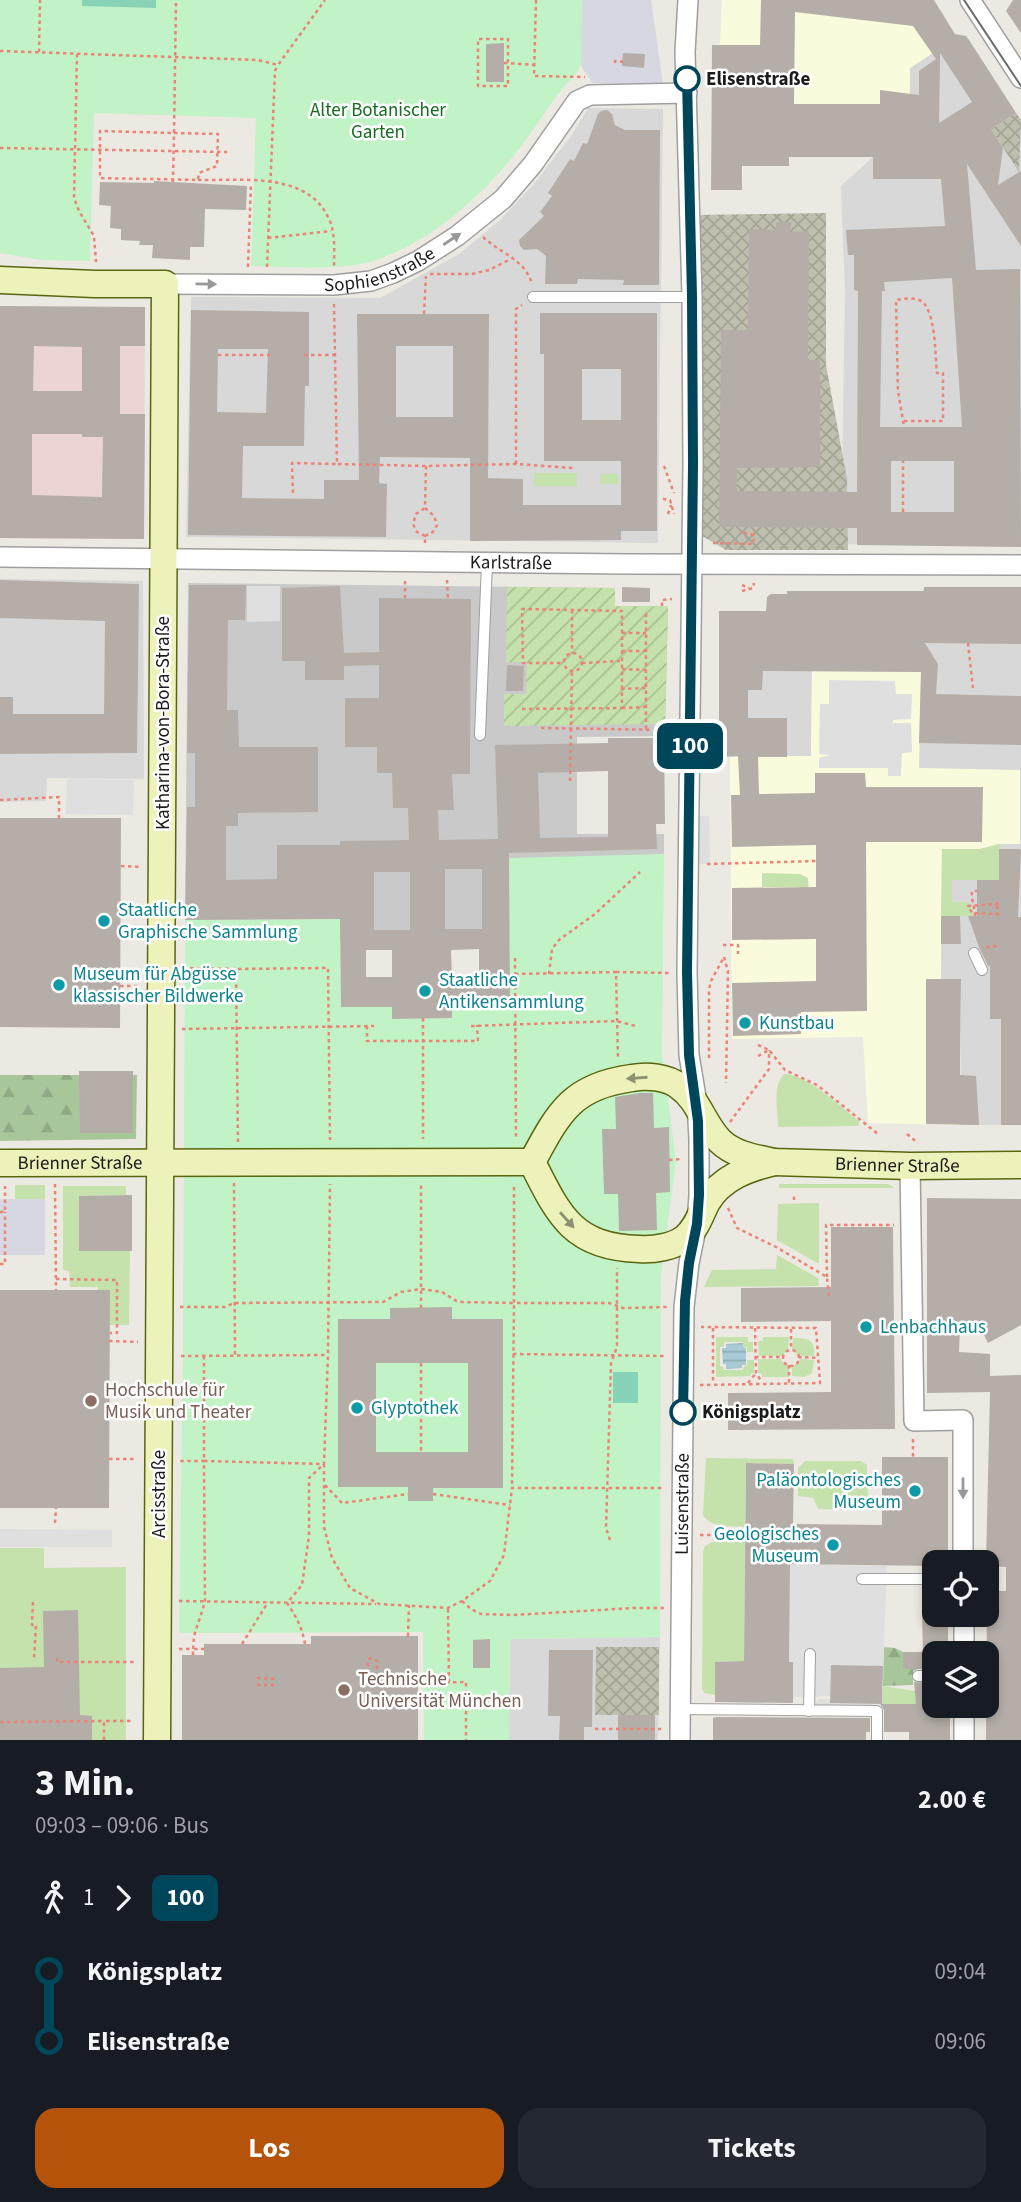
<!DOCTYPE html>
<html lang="de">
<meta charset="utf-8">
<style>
body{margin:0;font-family:"Source Sans 3",sans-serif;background:#242831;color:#f1f3f6;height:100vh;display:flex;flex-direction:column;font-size:26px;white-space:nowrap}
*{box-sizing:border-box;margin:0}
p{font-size:23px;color:#9ea1a6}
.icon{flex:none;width:38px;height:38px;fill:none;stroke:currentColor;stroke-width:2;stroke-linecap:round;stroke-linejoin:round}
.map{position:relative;height:1740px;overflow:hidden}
.sheet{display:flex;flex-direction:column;background:#171b24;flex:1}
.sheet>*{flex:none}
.badge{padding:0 14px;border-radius:10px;font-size:24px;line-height:46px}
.tools{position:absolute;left:922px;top:1550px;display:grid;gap:14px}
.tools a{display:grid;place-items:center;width:77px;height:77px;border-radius:14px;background:#171b24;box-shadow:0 4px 10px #0003;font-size:35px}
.map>.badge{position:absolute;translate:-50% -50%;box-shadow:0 0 0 4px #fff}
.legs{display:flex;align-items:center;gap:10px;height:77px;padding:0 35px;font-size:23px}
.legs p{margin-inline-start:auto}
.summary{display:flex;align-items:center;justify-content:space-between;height:119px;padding:0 35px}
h1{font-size:38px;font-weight:700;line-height:52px}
.primary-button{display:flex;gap:14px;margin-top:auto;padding:14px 35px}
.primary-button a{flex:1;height:80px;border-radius:21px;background:#b45309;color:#fff;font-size:28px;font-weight:700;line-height:80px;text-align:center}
.primary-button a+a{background:#242831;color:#f1f3f6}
ul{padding:0 35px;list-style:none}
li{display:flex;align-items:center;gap:24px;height:70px;font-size:26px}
li i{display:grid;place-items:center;width:10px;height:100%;margin:0 9px;background:currentColor}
li i::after{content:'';width:18px;height:18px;margin:-9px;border:5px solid;border-radius:50%;background:#171b24}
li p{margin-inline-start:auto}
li:first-child i{background:linear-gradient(#0000 50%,currentColor 0)}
li:last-child i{background:linear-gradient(currentColor 50%,#0000 0)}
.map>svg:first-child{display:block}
.residential{fill:#d9d8d8}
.commercial{fill:#ebd4d2}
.education{fill:#fafbdc}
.religious{fill:#c9c9c9}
.construction{fill:url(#construction-cross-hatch)}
.grass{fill:#c5e1ac}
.forest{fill:url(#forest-firs)}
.park{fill:#c2f3c7}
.garden{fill:url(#garden-furrows)}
.pitch{fill:#88d3b8}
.parking{fill:#dfdfdf}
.plaza{fill:#d7d7e1}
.water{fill:url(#water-rules)}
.building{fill:#b5aea8;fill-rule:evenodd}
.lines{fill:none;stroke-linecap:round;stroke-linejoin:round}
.lane-casing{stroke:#9f9f9f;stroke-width:12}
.street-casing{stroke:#9f9f9f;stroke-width:22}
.secondary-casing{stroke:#5a6510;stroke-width:29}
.path{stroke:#ea8475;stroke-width:2.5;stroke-dasharray:3.5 3.5;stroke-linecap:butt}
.lane{stroke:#fff;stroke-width:10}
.street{stroke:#fff;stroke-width:19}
.secondary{stroke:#eef2ba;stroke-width:26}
.tram{stroke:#696969;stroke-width:2}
.path-bridge{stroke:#ea8475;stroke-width:2.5;stroke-dasharray:3.5 3.5;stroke-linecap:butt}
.oneway{fill:#989898}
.oneway2{fill:#8f9172}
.line-1-casing{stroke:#fff;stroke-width:16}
.line-1{stroke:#00465a;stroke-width:10}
.stop-1-dot{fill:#fff;stroke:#00465a;stroke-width:3.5}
.culture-dot{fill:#0f9aa8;stroke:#fff;stroke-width:2.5}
.education-dot{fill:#8d6e63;stroke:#fff;stroke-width:2.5}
.labels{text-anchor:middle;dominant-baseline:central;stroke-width:5;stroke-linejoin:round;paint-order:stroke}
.stop-label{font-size:19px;font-weight:bold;fill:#1b1b1b;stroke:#fff;text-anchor:start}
.park-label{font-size:19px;fill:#166d20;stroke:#fff}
.street-label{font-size:19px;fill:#1b1b1b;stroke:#fff}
.culture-label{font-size:19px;fill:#0d838f;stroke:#fff;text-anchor:start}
.education-label{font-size:19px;fill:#785e54;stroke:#fff;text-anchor:start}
</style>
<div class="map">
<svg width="1021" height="1740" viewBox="0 0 1021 1740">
<defs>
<pattern id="construction-cross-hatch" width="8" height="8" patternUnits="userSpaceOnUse" patternTransform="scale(1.75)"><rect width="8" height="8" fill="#bfbfaf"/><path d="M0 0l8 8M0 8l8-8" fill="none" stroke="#a4a496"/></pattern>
<pattern id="forest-firs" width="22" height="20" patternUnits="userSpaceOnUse" patternTransform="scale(1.75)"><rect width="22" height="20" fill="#a7c79b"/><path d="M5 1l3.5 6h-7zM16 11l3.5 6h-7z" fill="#8faa85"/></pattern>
<pattern id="garden-furrows" width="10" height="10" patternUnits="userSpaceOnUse" patternTransform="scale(1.75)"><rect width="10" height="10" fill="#c5e1ac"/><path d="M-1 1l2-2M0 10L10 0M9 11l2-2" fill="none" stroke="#a9c093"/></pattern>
<pattern id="water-rules" width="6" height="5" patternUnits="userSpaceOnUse" patternTransform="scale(1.75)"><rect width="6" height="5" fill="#a7cad5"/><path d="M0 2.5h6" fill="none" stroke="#8fadb6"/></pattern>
</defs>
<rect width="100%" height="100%" fill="#ece9e2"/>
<path class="residential" d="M966,36L1021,120V547L841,544L845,291L841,186L873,157L909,151L910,68L957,37Z
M588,108L663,109L658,543L186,537L191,297L380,298L459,254L500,220L533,185L571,136Z
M0,579L143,581L144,779L47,778L46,801L0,802Z
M924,587H1021V1125H960L961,979H941V916H973L952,902V880H999V844L1019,785L1020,771L919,768L920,672L812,671L811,756L719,757V611H766L768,596L772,594H787V591H923Z
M660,1637L658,1740H509L510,1639Z"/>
<path class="commercial" d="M0,306L145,307L144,539L0,538Z"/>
<path class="education" d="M722,0H934L957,37L910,68L909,151L880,157H790L789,166H743L742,190H711L712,45L720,44Z
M812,671L921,672L919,768L1020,770V844H999L980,849H942L941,979H961L960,1125L868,1123L863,1037L732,1039L730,757L811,756Z"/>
<path class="religious" d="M188,583L615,588V606H668L665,736L577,737V834H664V854L509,939H340L339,919L185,920Z"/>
<path class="construction" d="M1016,113L1021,120L1019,172L991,129Z
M826,213V365L847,479L848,550H726L697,533L695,215Z
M596,1647H659V1715H595Z"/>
<path class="grass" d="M534,473H577V486H534Z
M600,474H618V484H600Z
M999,844V880H952V902H968L973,909V916H941L942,849H980Z
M762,873L800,874L808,878L809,894L799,887H762Z
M784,1074C808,1075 841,1107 859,1121V1126L778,1127C778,1111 772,1086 784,1074Z
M779,1184H888L895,1188H779Z
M15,1185H45V1199H15Z
M63,1186H126V1195L79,1196V1251H130L129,1325H109L110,1290H98L97,1287H70L69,1271L63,1270Z
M819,1203V1264L777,1240L778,1204Z
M777,1255L818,1278L819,1286L704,1287L712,1270L776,1269Z
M748,1337V1342H753V1352H747V1347H743V1342H724V1347H720V1366L723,1367L724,1370H743L744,1366L747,1365V1360H754V1373H751V1376L716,1377V1337Z
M763,1337H789L788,1349L782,1356H759L758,1341H763Z
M793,1338C808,1338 815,1339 814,1356H799L792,1349Z
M758,1359H781L783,1363L789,1366V1377H762V1374L758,1373Z
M800,1359L814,1360L812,1373L804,1377L792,1376V1366L798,1363Z
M706,1458L793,1459L794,1464L746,1463L745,1527C731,1526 712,1529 703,1515Z
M805,1461H861L867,1465L868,1506L859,1510L818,1509L813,1498L798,1496V1468Z
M712,1542H745L744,1661L715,1662V1695L704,1693L702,1688L703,1552L705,1546Z
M0,1548H44V1568L126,1567V1740H0Z
M883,1686L915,1691V1697L931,1704H882Z"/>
<path class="forest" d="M0,1075H137L136,1139L0,1141Z
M884,1647L895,1648L903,1652V1669H913V1685L883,1686Z"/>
<path class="park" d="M0,0H582C582,18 585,47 581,64C579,74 565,84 559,93C547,108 537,125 525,141C488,191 433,242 373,261C340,271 286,267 251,266L256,118L94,113L90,261L42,260L0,253Z
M664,854L662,1054L676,1161L661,1274L660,1637L510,1639L509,1740H424L423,1632L179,1633L183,1351L185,920L340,919L341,1007H392L393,1019L451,1018L452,1006L509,1005V858Z"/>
<path class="garden" d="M507,587L615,588V606H668L665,724L504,726V694H526L527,662H506Z"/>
<path class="pitch" d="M82,0H156V8L82,6Z
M613,1372H638V1403H613Z"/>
<path class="parking" d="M247,586H280V621L247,622Z
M829,680L895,681L896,694H912L911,719L893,720V723H911L912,752L902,753L901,776H888V768H819V758L830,755L819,754L820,704H829Z
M67,779L134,780L133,815L66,814Z
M689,816H709L710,864H688Z
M0,1529L112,1530V1547H0Z
M790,1564L887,1566L883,1666L831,1665L830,1696L793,1697V1662H789Z
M819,1699H877L868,1708H812Z"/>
<path class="plaza" d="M582,0H651L663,84L592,83L581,66Z
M0,1199H45V1255H0Z"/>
<path class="water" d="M743,1343V1347L746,1348V1365H742V1368L726,1369V1364H723L722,1348H726V1344Z"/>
<path class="building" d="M761,0H934L955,34L966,36L969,40L1016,113L991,129L1003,148L998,185L1021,171V246L967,164L976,270L1020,269L1021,547L857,545V528L719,527L721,330H748L749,229L776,230V222H791V232L809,231L808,360H820V467L737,468V491L857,492L858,291L854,290V255H848L846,230L945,226L941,179H873V157H789V166H742V190H711L712,45H760ZM795,12L913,26L936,59L919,71V95L880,90V104H794ZM940,53L972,102L939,123L940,64ZM952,278L962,427H880L882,291H885L884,282ZM891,461H954V512H891Z
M1013,0H1021V33L1006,11Z
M504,43V82H486V44Z
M623,53L645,54L644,68L622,66Z
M607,110L612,114L615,125L625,130H660L659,285H623L624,280L578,279L577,284H545L546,256L537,249L524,250L520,246L519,240L544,216L540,212L552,196L548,193L570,159L574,161L583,143L587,144L598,114L601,111Z
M154,181L247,186L246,210L205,209L204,247H190V260L152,258L153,245H139L140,241L121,240V229L110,228L111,206L99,205L100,182L154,183Z
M0,306L145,307V346H120V414H145L144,539L0,538ZM34,346L82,347V391H33ZM32,434H82V437H103L102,497L32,495Z
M191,310L309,312V386H305L304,446H243L242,498L324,499V480H359L357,314H489L488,478L523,479V505H621V461H544V354H540V313H657V531H621V540L470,541V458L380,457L379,483L387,484L386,537L188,535ZM396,346H453V417H396ZM218,349H268L266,413L217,412ZM582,369H621V420H582Z
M0,580L139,584L137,753L0,754V697H13V714H104L105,621L0,618Z
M189,585H246L245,620H228L227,710H238L239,747H318V812L238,813V826H226V880L277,879V845H340V841L409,840L408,808H393L392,773H377V747H345V698H379V665L344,666V680H305V661H282V588L340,586L344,653L379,652V598L471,599L470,774H452L454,810H438L439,840L498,839L495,745L608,743V738H664L665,824H656L657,849L509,853L510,1005L452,1006V1018L392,1019V1007H341L340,919L185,920L187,807H195V753H187ZM608,771V837L540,838L538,773ZM445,869H482V929H445ZM374,872H410V930H374ZM479,949V977H452L451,950ZM366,950H392V977H366Z
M622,587L650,588V602H622Z
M924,587H1021V644L925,643L938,664L936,694L1021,696V745L919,743L921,672L763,671L762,690H748V718H787V757H758L759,794L815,793V773H865L866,787H983L982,842H866L867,1011L801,1012V1034L733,1036L732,983L816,981V939L732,940V888L816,887V845L732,847L731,795H740L738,756L719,757V611H766L767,597L771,594H787V591H924Z
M507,665L524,666L523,691H506Z
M0,818H121L120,1028L0,1027Z
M999,849H1020L1021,851L1018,917H1021V1125H1001V1019H990V966H988L979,947L968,916H977V880H999Z
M941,916H960L961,944H941Z
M926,979H961L960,1075L976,1076L979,1125L926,1124Z
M79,1071H133V1133H80Z
M640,1093H653L654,1128L669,1127L670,1192L656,1193L657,1230L619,1231L618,1194H604L602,1129H616L615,1097Z
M132,1195V1251H79V1196Z
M927,1198L1021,1199V1325L988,1343L980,1327H960L959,1352L990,1354V1376L1021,1375V1740H986L987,1591H1006V1567L987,1566L986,1563L990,1392L927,1393Z
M831,1227H893L895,1429L728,1430V1393L831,1392V1321L741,1322V1288L831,1287Z
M0,1290H110L109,1508H0Z
M452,1307V1319H503V1488H433V1501H408V1487H338V1319H390V1308ZM376,1363H468V1452H376Z
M882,1457H948V1563H934V1566L790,1564L789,1662H793V1703L715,1702V1662L744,1661L746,1463L794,1464L793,1524L882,1525Z
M78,1610L80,1715L92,1716V1740H0V1668L44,1667L43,1611Z
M922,1615H948V1654H934V1669H918L913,1671V1669H903V1652H923Z
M311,1636H418V1740H182V1655H204V1644H311Z
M490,1639V1668H473V1640Z
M549,1650H593L592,1727H584V1740H559L560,1716H548Z
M831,1665L883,1666L882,1704H916L914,1682L934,1683V1706H950V1740H909V1732H884V1710L880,1704L830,1703Z
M618,1715H655V1740H618Z
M716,1717L870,1718V1732H866V1740H713V1718Z"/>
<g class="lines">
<defs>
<path id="lane" d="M533,297H692
M480,735L487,563
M974,953L982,970
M862,1579H934
M918,1676H934
M680,1709L877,1711V1740
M809,1711L810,1654"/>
<g id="street">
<path d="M970,0L1021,78"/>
<path id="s1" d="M165,284L334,285L371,281L393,273L418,261L457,236L503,199L533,164L577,101L590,95L687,93"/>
<path id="s2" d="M0,557L628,564L1021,565"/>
<path d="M910,1166L914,1421L963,1420V1563"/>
<path d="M964,1615V1654"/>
<path d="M964,1706V1740"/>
<path id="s3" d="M680,1740L684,1307L689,1263L697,1224L699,1195V1139L697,1103L689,1055L687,972L693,465L692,297L685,52L688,0"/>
</g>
<g id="secondary">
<path d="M0,280L95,284H165L157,1740"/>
<path id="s4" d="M532,1162C559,1112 572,1086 632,1078C647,1075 667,1077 679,1086C699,1100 703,1124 720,1141C734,1155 756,1158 774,1162L910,1166L1021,1165"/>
<path d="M532,1162C559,1216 573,1247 639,1249C654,1250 673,1247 685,1238C697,1228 700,1215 707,1202C721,1178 748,1168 774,1162"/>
<path id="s5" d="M0,1163L532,1162"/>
</g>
</defs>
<use href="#lane" class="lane-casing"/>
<use href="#street" class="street-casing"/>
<use href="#secondary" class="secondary-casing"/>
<path class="path" d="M536,0L534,76L585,77
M0,51L258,60L278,65L325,0
M39,52L40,0
M77,54L74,198L79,211L94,236L96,262
M504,63H508V86H478V39H508V63L534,65
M615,63V61L624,62
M0,148L227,152
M198,180C240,181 306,171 328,217C336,232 334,250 334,266
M173,182V180L174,133L218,134L217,166L199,173L198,180C165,179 133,179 100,178V131L174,133L176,0
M483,237C501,254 525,259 532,284
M268,238L331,231
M248,267L251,183
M267,267L275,71L278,65
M430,274H472L489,270L511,259
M334,304L337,464L426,466L516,464L573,468
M424,314L426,276
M218,355H271
M304,355H335
M904,421H943V373H937C935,356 936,306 919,300C912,297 903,299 896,300L898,391L904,427
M516,464V309L522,305
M664,466L674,493
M293,493L292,463L336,464
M663,499L670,500L674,514
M903,512V461
M668,514L671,505
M425,536L417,532L413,524L416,514L425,508
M425,543V536L433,532L437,525L434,516L425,508L426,466
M713,543L753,544L754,535L740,532
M447,580L448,599
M405,581V598
M742,585L749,588
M742,591L753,588L754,583
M662,606V600L672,599
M572,610V653
M622,633H646
M968,643L973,688
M622,651H646
M564 662a9 9 0 1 1 18 0a9 9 0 1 1-18 0Z
M582,663L620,661
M622,669L646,670
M621,689L646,688
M622,708L645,707
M522,709L622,708V611L522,609L523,663H564
M541,728L670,730
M646,729V610
M570,781L572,671
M0,800L59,797V818
M707,864L816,861
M121,866L142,867
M997,902V904L968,906L972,913L998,914L997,904
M975,916C975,907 971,900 972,891H977
M723,945H738V954
M986,947L996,946V944
M724,957L728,971L726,1083
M515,958L516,1140
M183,968L236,969
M616,972L669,973
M515,974L616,972L618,1060
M549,974L552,949L559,940L595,914L640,872
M120,986H141
M423,1018V1139
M367,1026V1041H478L477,1025
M471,1026L616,1021L636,1026
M182,1029L374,1026
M758,1045L769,1050
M758,1056L769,1050L785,1070L817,1085L878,1134
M709,1058V990L711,981L724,957
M730,1122L769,1069V1050
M907,1134L918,1143
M238,1142L236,969L328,968L330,1140
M669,1160L681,1159
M234,1183L235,1356
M55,1184L56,1290
M514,1187V1303H609L623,1308L667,1307
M794,1200V1194
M728,1208L737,1228L776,1247L827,1277L829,1296
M0,1212H5V1186
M0,1264H5V1212
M827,1277L826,1225H894
M56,1279L117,1280V1333H110
M180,1307H225L234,1303L383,1302L401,1292L421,1289L442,1292L458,1302L514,1303L512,1488
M421,1308V1185
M713,1328V1384
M755,1328L756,1373L762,1382
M791,1329V1350
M109,1341L138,1342
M783 1358a8 8 0 1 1 16 0a8 8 0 1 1-16 0Z
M513,1354L666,1356
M181,1356L328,1355
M204,1356V1461L324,1464L328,1355L330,1184
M755,1357H783
M798,1357L819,1358
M421,1363V1452
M789,1365V1383
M748,1383L756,1373
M700,1385L820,1383L816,1328L701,1327
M913,1439V1457
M109,1459H136
M324,1464V1527L332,1558L350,1588L379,1604L448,1608L462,1601L490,1581L504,1555L512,1488H664
M325,1485L342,1503L408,1494
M433,1494L510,1505
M55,1523L56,1508
M700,1535H745
M610,1540L606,1528L611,1363L617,1347V1268
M179,1601L376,1604
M462,1601L471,1609L481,1614L513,1615L634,1608H664
M33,1602L32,1625H36L34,1659
M448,1609L449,1682
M408,1636L409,1605
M242,1644L268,1602
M305,1644C302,1627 296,1616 287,1603L302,1585L309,1536V1478L324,1464
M179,1649H193L194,1636L205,1602L204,1461H180
M193,1655V1649H204
M57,1658V1662H135
M368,1673V1660L370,1658L377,1661V1670
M257,1678L274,1679
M418,1683L466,1682V1740
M257,1685H274
M370,1698V1702L372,1703L375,1701V1698
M0,1722L104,1721
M595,1729H661
M104,1740V1721H134"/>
<use href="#lane" class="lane"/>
<use href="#street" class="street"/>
<use href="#secondary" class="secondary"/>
<path class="tram" d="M964,0L1021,86"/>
<path class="path-bridge" d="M997,916V910"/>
</g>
<defs><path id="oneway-solid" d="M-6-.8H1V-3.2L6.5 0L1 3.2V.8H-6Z" transform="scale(1.75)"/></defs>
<g class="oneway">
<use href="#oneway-solid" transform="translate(452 239) rotate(-34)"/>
<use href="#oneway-solid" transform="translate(206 284) rotate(1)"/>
<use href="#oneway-solid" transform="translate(963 1488) rotate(90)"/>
</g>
<g class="oneway2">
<use href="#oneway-solid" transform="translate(637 1078) rotate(176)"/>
<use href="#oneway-solid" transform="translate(567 1220) rotate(48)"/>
</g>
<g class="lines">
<defs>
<path id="line-1" d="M683,1412L685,1301L689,1263L697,1224L699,1195L698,1121L689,1055L687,972L693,465L692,297L687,79"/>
</defs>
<use href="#line-1" class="line-1-casing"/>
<use href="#line-1" class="line-1"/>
</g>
<g class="stop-1-dot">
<circle cx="687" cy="79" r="12"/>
<circle cx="683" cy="1412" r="12"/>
</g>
<g class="culture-dot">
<circle cx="104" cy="921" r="7"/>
<circle cx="59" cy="985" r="7"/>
<circle cx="425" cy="991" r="7"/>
<circle cx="745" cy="1023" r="7"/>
<circle cx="866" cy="1327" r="7"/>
<circle cx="357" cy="1408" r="7"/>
<circle cx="915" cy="1491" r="7"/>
<circle cx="833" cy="1545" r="7"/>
</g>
<g class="education-dot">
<circle cx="91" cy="1401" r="7"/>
<circle cx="344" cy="1690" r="7"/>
</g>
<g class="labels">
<g class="stop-label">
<text x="706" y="79">Elisenstraße</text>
<text x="702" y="1412">Königsplatz</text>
</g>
<g class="park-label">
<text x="378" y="110">Alter Botanischer<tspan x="378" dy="22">Garten</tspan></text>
</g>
<g class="street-label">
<text stroke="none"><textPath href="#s1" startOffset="217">Sophienstraße</textPath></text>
<text stroke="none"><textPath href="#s2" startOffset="511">Karlstraße</textPath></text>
<text transform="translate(163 723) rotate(-90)">Katharina-von-Bora-Straße</text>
<text stroke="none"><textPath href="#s5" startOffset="80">Brienner Straße</textPath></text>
<text stroke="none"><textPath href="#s4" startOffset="438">Brienner Straße</textPath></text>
<text transform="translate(159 1494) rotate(-90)">Arcisstraße</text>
<text stroke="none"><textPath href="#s3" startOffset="236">Luisenstraße</textPath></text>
</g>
<g class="culture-label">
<text x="118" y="910">Staatliche<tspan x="118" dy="22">Graphische Sammlung</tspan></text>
<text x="73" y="974">Museum für Abgüsse<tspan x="73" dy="22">klassischer Bildwerke</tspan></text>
<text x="439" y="980">Staatliche<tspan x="439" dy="22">Antikensammlung</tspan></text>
<text x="759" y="1023">Kunstbau</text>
<text x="880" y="1327">Lenbachhaus</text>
<text x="371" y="1408">Glyptothek</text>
<text x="901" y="1480" text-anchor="end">Paläontologisches<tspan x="901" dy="22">Museum</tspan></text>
<text x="819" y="1534" text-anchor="end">Geologisches<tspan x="819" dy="22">Museum</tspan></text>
</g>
<g class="education-label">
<text x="105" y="1390">Hochschule für<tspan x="105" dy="22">Musik und Theater</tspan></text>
<text x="358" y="1679">Technische<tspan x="358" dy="22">Universität München</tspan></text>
</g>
</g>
</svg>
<div class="tools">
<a><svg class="icon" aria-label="locate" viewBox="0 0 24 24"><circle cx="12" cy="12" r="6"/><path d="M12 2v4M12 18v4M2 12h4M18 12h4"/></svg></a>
<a><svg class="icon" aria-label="layers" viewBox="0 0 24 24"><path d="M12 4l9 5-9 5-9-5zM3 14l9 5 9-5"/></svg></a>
</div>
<b class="badge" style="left:690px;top:746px;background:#00465a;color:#fff">100</b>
</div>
<section class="sheet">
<div class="summary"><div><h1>3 Min.</h1><p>09:03 – 09:06 · Bus</p></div><b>2.00 €</b></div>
<div class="legs"><svg class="icon" aria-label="walk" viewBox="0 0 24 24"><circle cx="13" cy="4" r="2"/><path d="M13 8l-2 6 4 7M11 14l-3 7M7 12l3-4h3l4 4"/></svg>1<svg class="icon" aria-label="forward" viewBox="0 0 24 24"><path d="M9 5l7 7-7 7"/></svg><b class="badge" style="background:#00465a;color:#fff">100</b></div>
<ul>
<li><i style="color:#00465a"></i><b>Königsplatz</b><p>09:04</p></li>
<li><i style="color:#00465a"></i><b>Elisenstraße</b><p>09:06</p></li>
</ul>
<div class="primary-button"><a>Los</a><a>Tickets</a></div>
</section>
